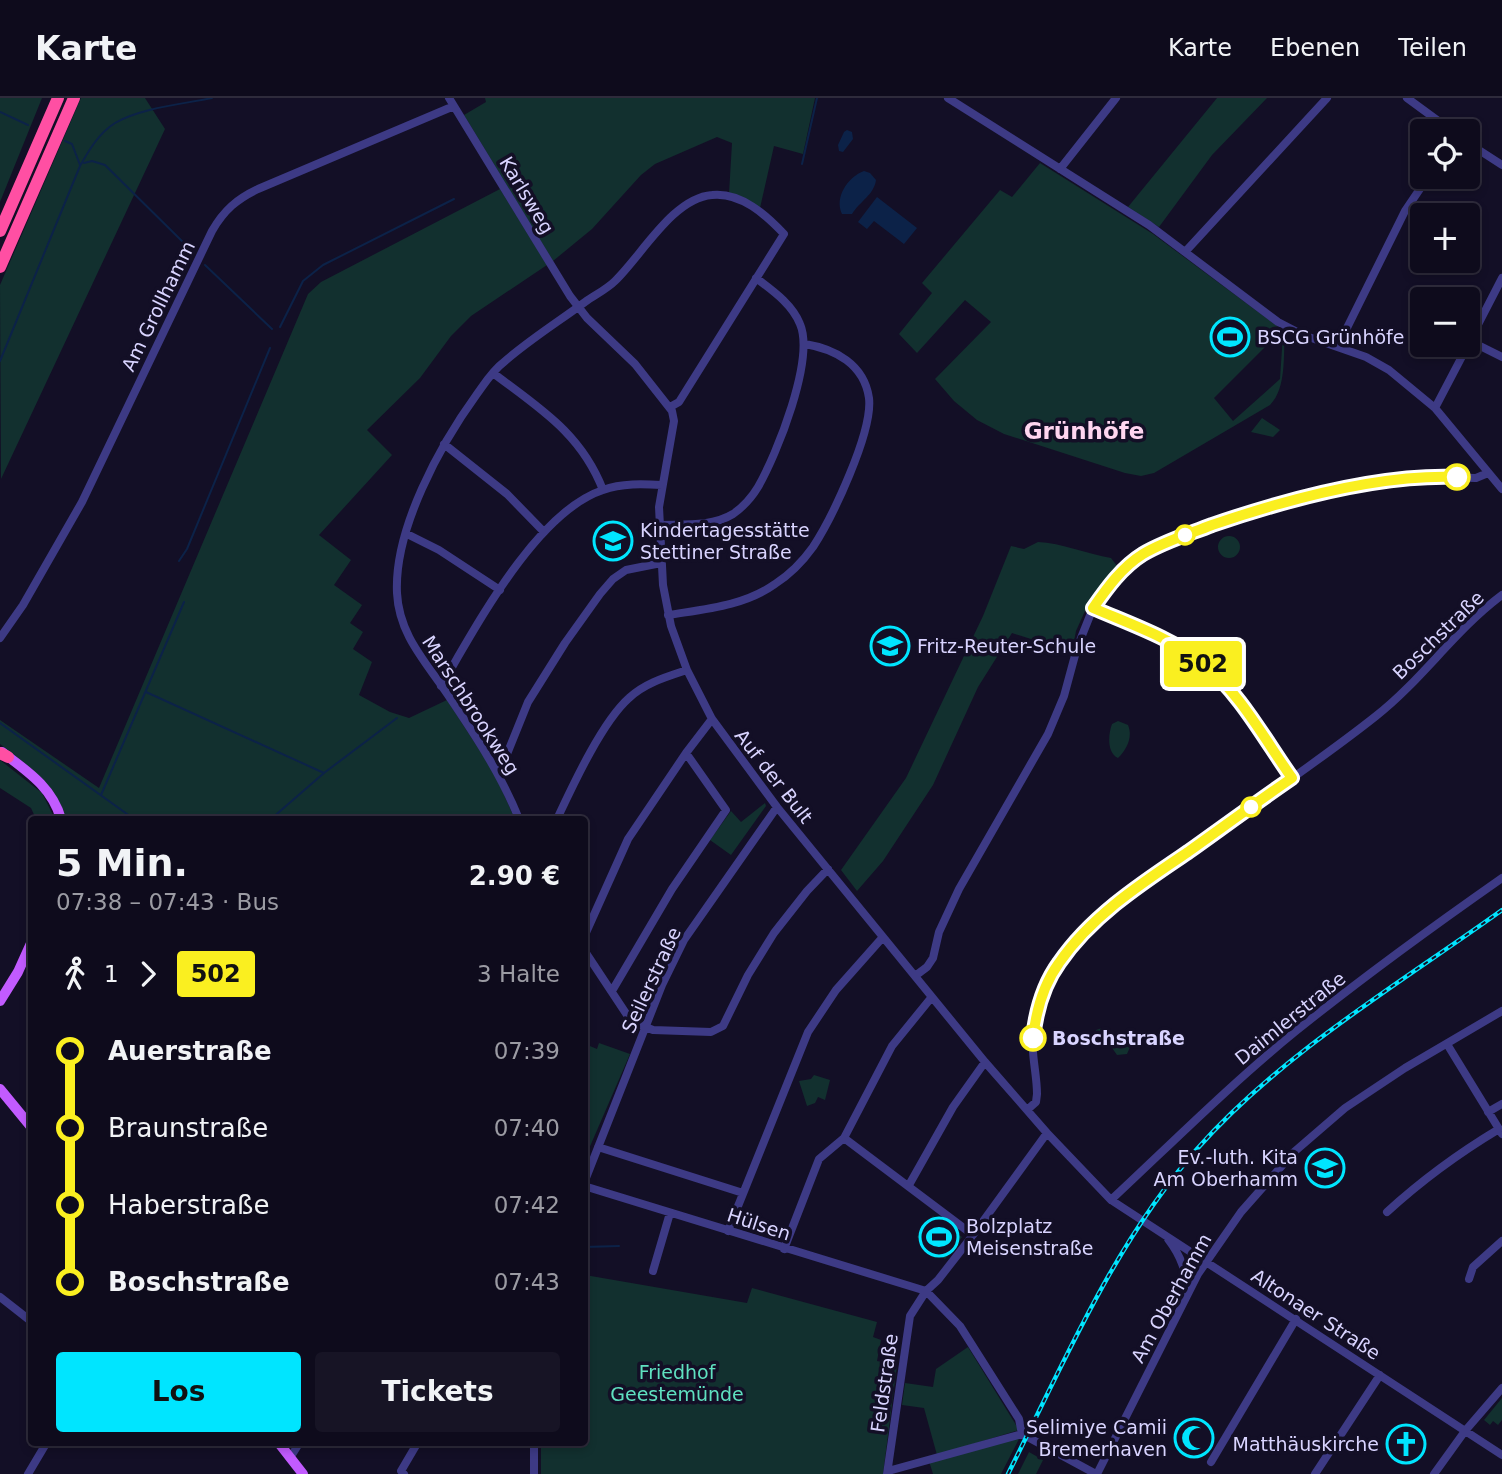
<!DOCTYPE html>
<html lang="de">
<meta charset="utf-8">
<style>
body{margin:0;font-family:"DejaVu Sans",sans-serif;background:#171425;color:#f1f3f6;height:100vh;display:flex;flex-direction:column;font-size:26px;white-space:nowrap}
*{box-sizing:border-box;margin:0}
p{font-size:23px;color:#9b9ba3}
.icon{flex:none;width:38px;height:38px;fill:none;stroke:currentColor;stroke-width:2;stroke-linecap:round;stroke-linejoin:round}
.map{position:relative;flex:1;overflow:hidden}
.side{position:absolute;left:28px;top:718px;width:560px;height:630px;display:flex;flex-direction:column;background:#0e0b1c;border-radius:7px;box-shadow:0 4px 10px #0003,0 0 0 2px #2e2b3b}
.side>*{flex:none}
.badge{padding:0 14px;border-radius:5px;font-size:24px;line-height:46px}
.controls{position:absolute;left:1410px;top:21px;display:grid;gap:14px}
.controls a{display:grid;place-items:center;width:70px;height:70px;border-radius:7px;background:#0e0b1c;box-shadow:0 4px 10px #0003,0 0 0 2px #2e2b3b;font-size:35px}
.map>.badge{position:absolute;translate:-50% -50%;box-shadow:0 0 0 4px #fff}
.legs{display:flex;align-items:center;gap:10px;height:77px;padding:0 28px;font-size:23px}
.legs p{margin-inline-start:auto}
.overview{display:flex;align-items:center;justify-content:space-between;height:119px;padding:0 28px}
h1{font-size:38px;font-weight:800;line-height:52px}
.cta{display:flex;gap:14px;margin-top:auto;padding:14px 28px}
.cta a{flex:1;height:80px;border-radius:7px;background:#00e5ff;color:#111;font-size:28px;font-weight:800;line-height:80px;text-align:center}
.cta a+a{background:#171425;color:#f1f3f6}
ul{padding:0 28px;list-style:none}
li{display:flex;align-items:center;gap:24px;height:77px;font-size:26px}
li i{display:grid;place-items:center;width:10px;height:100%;margin:0 9px;background:currentColor}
li i::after{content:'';width:18px;height:18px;margin:-9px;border:5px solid;border-radius:50%;background:#0e0b1c}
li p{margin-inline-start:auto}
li:first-child i{background:linear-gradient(#0000 50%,currentColor 0)}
li:last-child i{background:linear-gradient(currentColor 50%,#0000 0)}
header{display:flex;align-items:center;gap:42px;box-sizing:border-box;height:98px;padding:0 35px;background:#0e0b1c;border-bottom:2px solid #2e2b3b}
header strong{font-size:33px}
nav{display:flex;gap:38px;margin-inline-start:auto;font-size:24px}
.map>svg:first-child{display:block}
.green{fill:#12302f;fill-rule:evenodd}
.water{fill:#0c2248}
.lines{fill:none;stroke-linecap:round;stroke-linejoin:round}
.stream{stroke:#0c2248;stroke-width:2}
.minor{stroke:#3d3a85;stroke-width:8}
.major{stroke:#c25bff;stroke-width:10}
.highway{stroke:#ff4fa3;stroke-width:12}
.rail-casing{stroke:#00e5ff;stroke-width:4.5}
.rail{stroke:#130f26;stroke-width:2;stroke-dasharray:5;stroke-linecap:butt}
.line-1-casing{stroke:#fff;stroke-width:16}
.line-1{stroke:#faef20;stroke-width:10}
.stop-1-dot{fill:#fff;stroke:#faef20;stroke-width:3.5}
.labels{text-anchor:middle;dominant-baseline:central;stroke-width:7;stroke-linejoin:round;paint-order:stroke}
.street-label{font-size:19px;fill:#d9d4ff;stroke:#130f26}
.poi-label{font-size:19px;fill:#d9d4ff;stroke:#130f26;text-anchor:start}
.stop-label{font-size:19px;font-weight:bold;fill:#d9d4ff;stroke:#130f26;text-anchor:start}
.park-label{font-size:19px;fill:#5fe0c0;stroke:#130f26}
.quarter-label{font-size:23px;font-weight:bold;fill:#ffd6f0;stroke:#130f26}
</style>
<header>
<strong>Karte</strong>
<nav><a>Karte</a><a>Ebenen</a><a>Teilen</a></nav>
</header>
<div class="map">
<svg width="1502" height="1376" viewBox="0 0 1502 1376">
<rect width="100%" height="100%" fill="#130f26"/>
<path class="green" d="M0,0H42L0,104Z
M81,0H145L165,31L1,381L0,187Z
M485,0H815L803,56L774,48L760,110L729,96L732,45L717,39L655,66L641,77L592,131L553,163L464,17L486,4Z
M1217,0H1267L1212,57L1159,129L1128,109Z
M1040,65L1153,136L1285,234C1283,256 1287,290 1270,307L1154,375L1141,378L1125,375L1004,336L977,322L954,303L935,281L991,224L965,202L917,255L899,236L932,195L922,185L1000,92L1012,99ZM1283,236L1280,281L1233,323L1214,300L1269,245Z
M500,91L547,167L471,218L451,238L420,280L367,332L392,357L319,437L351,462L334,487L362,507L350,525L363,534L353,551L372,564L359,597L390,614L409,620L447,602L493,673L515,721H66C49,682 33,671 0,646V622L99,690L308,196L321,184Z
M1262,320L1280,332L1273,339L1251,334Z
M1218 449a11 11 0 1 1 22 0a11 11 0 1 1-22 0Z
M1038,444C1061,445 1088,456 1111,460L1117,468L1085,513L1076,533L1072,554L1012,535L978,589L933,687L883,763L857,793L841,772L906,680L983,518L1011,448L1024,451Z
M1118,623L1128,627C1133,639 1127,651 1118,660C1107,655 1108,637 1112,626Z
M0,662L42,695L55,721H36L31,710L0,690Z
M765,705L766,708L731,757L710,742L731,713L741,724Z
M1102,930L1111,937L1126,939L1130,949L1127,956L1117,957L1110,947L1098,950L1093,945L1096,932Z
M599,945L630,956L588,1053L584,1049L585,946L597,951Z
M814,977L830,982L825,1002L818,999L815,1005L807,1008L799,983L811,981Z
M933,1118L962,1139L945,1161L917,1139Z
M585,1177L747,1205L752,1190L877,1224L873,1239L881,1242L877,1263L897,1267L883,1376H541V1344H584Z
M968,1249L1019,1332L937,1357L924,1310L902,1307L905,1285L933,1289L936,1271Z
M1502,1300V1322L1498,1327L1493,1323L1490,1327L1484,1322Z
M1020,1339L1001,1376H933L929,1363Z
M1029,1354L1043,1362L1036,1376H1018Z"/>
<path class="water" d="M847,32L852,34L853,41L843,54L839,53L838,47L844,34Z
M864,73L870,75L876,82C874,97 860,103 852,116H842C834,99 848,79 864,73Z
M877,99L917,130L904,146L874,123L867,131L858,124Z"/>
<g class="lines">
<path class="stream" d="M0,14L28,27
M65,43L72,46L80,67
M84,65L92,63L105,67L193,154
M802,66L817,0
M205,167L272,231
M280,229L303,183L323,167L454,101
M0,263L80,68C89,52 99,35 115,25C140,10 183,6 212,0
M179,463L187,451L270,250
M146,594L324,675
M0,625L134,721
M101,697L184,504
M271,721L324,675L397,620
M584,1044L586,1046
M584,1149L619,1148"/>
<path class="minor" d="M449,0L570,198L587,220L635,266L672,313L674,323L659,409L663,487L671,528L687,572L712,621L777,709L985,964L1047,1035L1111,1102L1502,1357
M948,0L1149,127L1278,224L1303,237L1366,259L1389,272L1435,310L1502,391
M1407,0L1452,33
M1468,45L1502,67
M1060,71L1116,0
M1185,154L1327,0
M1470,243L1502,259
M1468,246L1502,180
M1338,248L1405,113L1428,79
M493,275C539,310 581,335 603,392
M1435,310L1468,247
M444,346L507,396L544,434
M659,427C683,426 712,429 733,416C743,409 752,399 758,389C777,356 815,261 800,226C792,206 773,193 756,180
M407,436L439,452L500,492
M1093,510C1130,526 1171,540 1203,565C1240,595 1265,641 1292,680
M668,517C705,511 744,508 775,486C789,477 803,463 813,449C832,420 873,334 869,300C864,266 835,251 805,246
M0,540L23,507L82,404L212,133C224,112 237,101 258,91L454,8
M441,588C476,529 536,414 603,392C622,385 643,386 662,387
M499,676L528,604L565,545L600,496L613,481L626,472L661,465
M519,721C501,676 475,637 448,597C426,564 399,537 397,495C394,431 440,347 477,296C485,285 493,272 504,264C529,242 558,224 585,204C595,197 607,191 615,183C642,157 673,100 712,97C741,94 766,117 784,136L679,304L670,309
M557,721C573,687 602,624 629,600C645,585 666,579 687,572
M584,839L628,741L686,655L712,621
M584,852L631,923L653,932L711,934L723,928L748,877L774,835L807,793L828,771
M915,878L927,869L933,860L939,834L959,791L1048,636L1064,598L1077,550L1093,510L1110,487L1131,465L1142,457L1181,438L1300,401L1389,384L1435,379L1476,380L1488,375
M612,893L672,791L726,712L686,655
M1447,946L1502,1036
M1027,1012L1036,1004L1037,996C1037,982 1034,968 1033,954C1031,923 1041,890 1059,864C1094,815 1147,782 1196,748C1256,705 1318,664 1376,618C1422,582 1455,532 1502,497
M1488,1014L1502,1006
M844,1040L973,1137
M598,1049L743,1095
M584,1085L662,887L684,842L777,709
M909,1087L953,1009L985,964
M584,1088L926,1193L960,1228L1019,1321L1022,1336
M1111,1102C1172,1045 1232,985 1296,933C1363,879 1432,829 1502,780
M1387,1114C1422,1082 1459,1055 1499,1031
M728,1133L808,934L836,892L883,839
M1168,1141C1181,1158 1188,1175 1185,1197
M784,1151L819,1061L844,1040L892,948L931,900
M653,1173L670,1115
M1469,1181L1473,1169L1502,1143
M0,1199L32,1224
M1022,1336L1096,1376
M534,1344V1376
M290,1360L300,1344
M1211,1364L1296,1221
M888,1373L1022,1336
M28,1376L47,1344
M404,1376L401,1373L418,1344
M887,1376L910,1218L926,1193L938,1182L973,1137L1047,1035
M1097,1376L1198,1176L1241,1114L1294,1054L1345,1010L1405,970L1502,913
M1315,1376L1380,1277
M1434,1376L1465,1333L1502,1290"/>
<path class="major" d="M2,654C27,673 52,689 61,721
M0,903L18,874L32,843
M0,991L32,1030
M278,1344L303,1376"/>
<path class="highway" d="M0,133L58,0
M0,169L74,0
M0,655L8,659"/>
<defs>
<path id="rail" d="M1008,1376C1064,1265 1114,1145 1197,1051C1282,955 1399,886 1502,812"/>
</defs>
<use href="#rail" class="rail-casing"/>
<use href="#rail" class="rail"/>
</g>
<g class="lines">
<defs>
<path id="line-1" d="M1033,940C1036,913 1043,887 1059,865C1091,818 1142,785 1188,754C1223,729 1257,704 1292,680C1265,642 1240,595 1203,565C1171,540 1130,526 1093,510C1107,490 1122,469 1143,456C1165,443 1189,436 1212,427C1285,402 1380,376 1457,379"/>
</defs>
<use href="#line-1" class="line-1-casing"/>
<use href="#line-1" class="line-1"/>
</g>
<defs>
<symbol id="stadium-ring" viewBox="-11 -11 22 22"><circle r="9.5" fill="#130f26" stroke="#00e5ff" stroke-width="1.5"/><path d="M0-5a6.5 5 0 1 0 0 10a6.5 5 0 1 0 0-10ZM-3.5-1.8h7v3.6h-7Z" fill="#00e5ff"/></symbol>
<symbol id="school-ring" viewBox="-11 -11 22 22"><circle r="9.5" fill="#130f26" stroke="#00e5ff" stroke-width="1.5"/><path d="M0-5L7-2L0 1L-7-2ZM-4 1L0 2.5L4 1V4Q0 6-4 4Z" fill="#00e5ff"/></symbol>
<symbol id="mosque-ring" viewBox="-11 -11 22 22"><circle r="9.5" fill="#130f26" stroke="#00e5ff" stroke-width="1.5"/><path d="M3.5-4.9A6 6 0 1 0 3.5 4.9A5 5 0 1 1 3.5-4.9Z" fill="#00e5ff"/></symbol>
<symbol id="church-ring" viewBox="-11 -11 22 22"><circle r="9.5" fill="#130f26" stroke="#00e5ff" stroke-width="1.5"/><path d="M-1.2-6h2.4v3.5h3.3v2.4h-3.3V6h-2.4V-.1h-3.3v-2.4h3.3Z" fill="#00e5ff"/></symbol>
</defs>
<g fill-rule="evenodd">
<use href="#stadium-ring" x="1208" y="217" width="44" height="44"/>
<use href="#school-ring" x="591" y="421" width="44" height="44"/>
<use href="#school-ring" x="868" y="526" width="44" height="44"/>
<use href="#school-ring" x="1303" y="1048" width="44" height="44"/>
<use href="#stadium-ring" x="917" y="1117" width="44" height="44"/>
<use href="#mosque-ring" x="1172" y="1318" width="44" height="44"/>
<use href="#church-ring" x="1384" y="1324" width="44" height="44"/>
</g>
<g class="stop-1-dot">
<circle cx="1457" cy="379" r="12"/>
<circle cx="1185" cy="437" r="9"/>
<circle cx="1251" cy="709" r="9"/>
<circle cx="1033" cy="940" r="12"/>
</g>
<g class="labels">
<g class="street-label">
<text transform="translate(527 97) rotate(59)">Karlsweg</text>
<text transform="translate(158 208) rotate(-64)">Am Grollhamm</text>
<text transform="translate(1438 537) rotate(-44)">Boschstraße</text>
<text transform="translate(471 607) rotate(57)">Marschbrookweg</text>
<text transform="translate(774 678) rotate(52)">Auf der Bult</text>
<text transform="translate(651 882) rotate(-65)">Seilerstraße</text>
<text transform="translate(1290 920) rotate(-39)">Daimlerstraße</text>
<text transform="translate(759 1126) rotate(18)">Hülsen</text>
<text transform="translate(1171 1200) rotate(-61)">Am Oberhamm</text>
<text transform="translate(1316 1216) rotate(33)">Altonaer Straße</text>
<text transform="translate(884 1285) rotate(-82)">Feldstraße</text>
</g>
<g class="poi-label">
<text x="1257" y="239">BSCG Grünhöfe</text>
<text x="640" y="432">Kindertagesstätte<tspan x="640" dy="22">Stettiner Straße</tspan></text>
<text x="917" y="548">Fritz-Reuter-Schule</text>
<text x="1298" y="1059" text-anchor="end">Ev.-luth. Kita<tspan x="1298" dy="22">Am Oberhamm</tspan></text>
<text x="966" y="1128">Bolzplatz<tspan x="966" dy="22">Meisenstraße</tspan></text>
<text x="1167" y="1329" text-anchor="end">Selimiye Camii<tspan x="1167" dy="22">Bremerhaven</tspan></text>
<text x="1379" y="1346" text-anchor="end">Matthäuskirche</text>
</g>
<g class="stop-label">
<text x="1052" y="940">Boschstraße</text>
</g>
<g class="park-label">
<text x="677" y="1274">Friedhof<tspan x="677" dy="22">Geestemünde</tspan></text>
</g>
<g class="quarter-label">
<text x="1084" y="333">Grünhöfe</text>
</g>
</g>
</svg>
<div class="controls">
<a><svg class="icon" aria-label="locate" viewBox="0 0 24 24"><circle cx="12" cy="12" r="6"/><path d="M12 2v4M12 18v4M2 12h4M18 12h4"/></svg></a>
<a>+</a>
<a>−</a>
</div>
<b class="badge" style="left:1203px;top:566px;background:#faef20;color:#111">502</b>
<section class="side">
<div class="overview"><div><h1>5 Min.</h1><p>07:38 – 07:43 · Bus</p></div><b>2.90 €</b></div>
<div class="legs"><svg class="icon" aria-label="walk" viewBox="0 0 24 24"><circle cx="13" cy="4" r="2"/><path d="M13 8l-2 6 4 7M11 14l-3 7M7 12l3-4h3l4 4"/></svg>1<svg class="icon" aria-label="forward" viewBox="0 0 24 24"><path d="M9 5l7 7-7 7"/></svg><b class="badge" style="background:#faef20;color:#111">502</b><p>3 Halte</p></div>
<ul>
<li><i style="color:#faef20"></i><b>Auerstraße</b><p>07:39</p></li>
<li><i style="color:#faef20"></i><span>Braunstraße</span><p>07:40</p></li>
<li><i style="color:#faef20"></i><span>Haberstraße</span><p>07:42</p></li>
<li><i style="color:#faef20"></i><b>Boschstraße</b><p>07:43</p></li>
</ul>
<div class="cta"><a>Los</a><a>Tickets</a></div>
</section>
</div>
